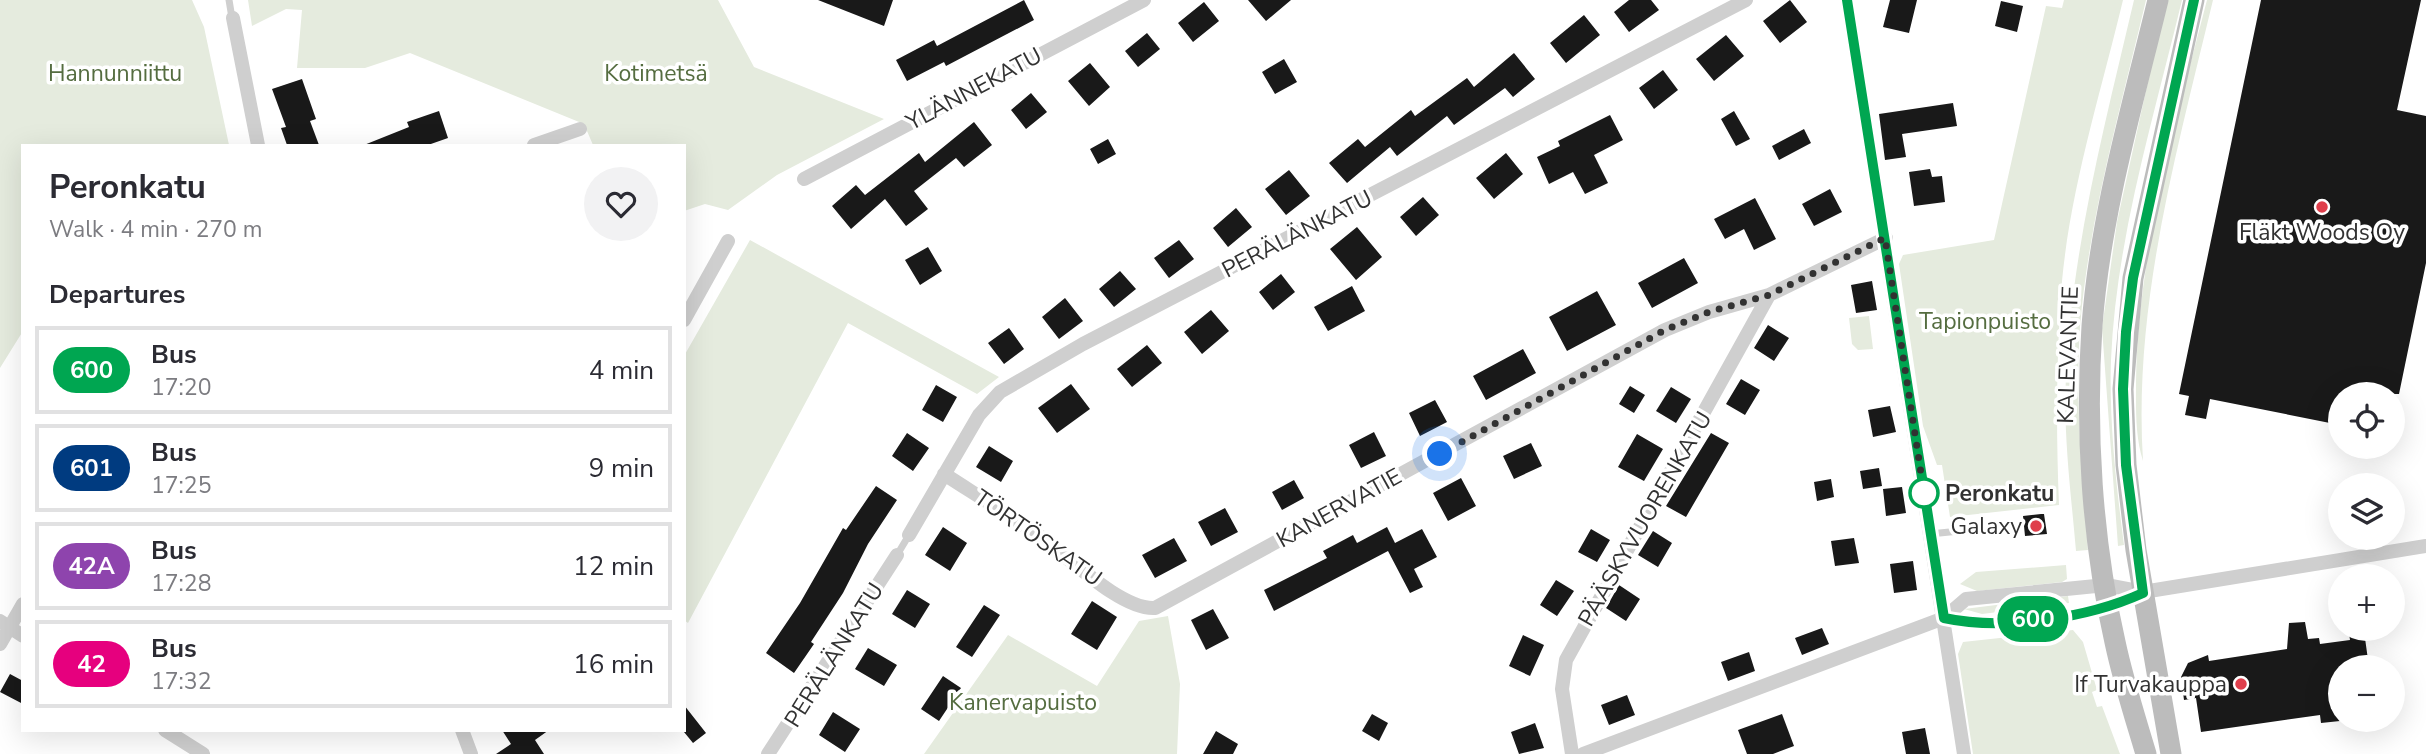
<!DOCTYPE html>
<meta charset="utf-8">
<style>
body{margin:0;font-family:"Nunito Sans",sans-serif;background:#f2f2f3;color:#2b2b33;height:100vh;display:flex;flex-direction:column;font-size:26px;white-space:nowrap}
*{box-sizing:border-box;margin:0}
p{font-size:23px;color:#7c7c81}
.icon{flex:none;width:38px;height:38px;fill:none;stroke:currentColor;stroke-width:2;stroke-linecap:round;stroke-linejoin:round}
.map{position:relative;flex:1;overflow:hidden}
.sheet{position:absolute;left:21px;top:144px;width:665px;height:588px;display:flex;flex-direction:column;background:#fff;border-radius:0px;box-shadow:0 7px 28px #0002}
.sheet>*{flex:none}
.badge{padding:0 14px;border-radius:23px;font-size:24px;line-height:46px}
.buttons{position:absolute;left:2328px;top:382px;display:grid;gap:14px}
.buttons a{display:grid;place-items:center;width:77px;height:77px;border-radius:50%;background:#fff;box-shadow:0 7px 28px #0002;font-size:35px}
.you{position:absolute;width:35px;height:35px;margin:-18px;border:5px solid #fff;border-radius:50%;background:#1a73e8;box-shadow:0 0 0 10px #1a73e833}
.map>.badge{position:absolute;translate:-50% -50%;box-shadow:0 0 0 4px #fff}
h2{padding:0 28px;font-size:26px;line-height:63px}
.round{display:grid;place-items:center;flex:none;width:74px;height:74px;border-radius:37px;background:#f2f2f3}
.summary{display:flex;align-items:center;justify-content:space-between;height:119px;padding:0 28px}
h1{font-size:33px;font-weight:700;line-height:52px}
ul{padding:0;list-style:none}
li{display:flex;align-items:center;gap:21px;height:88px;margin:0 14px 10px;padding:0 14px;border:4px solid #e1e1e2;border-radius:0px}
li div{flex:1}
li b{display:block;font-size:26px}
li em{font-style:normal}
li .badge{min-width:77px;font-weight:700;text-align:center}
.map>svg:first-child{display:block}
.green{fill:#e5ebde}
.building{fill:#191919}
.lines{fill:none;stroke-linecap:round;stroke-linejoin:round}
.lane{stroke:#cfcfcf;stroke-width:7}
.street{stroke:#cfcfcf;stroke-width:14}
.secondary{stroke:#bcbcbc;stroke-width:21}
.line-casing{stroke:#fff;stroke-width:16}
.line{stroke:#00a651;stroke-width:10}
.walk{stroke:#323232;stroke-width:7;stroke-dasharray:0 12.6}
.poi-dot{fill:#df3e4b;stroke:#fff;stroke-width:2.5}
.stop-dot{fill:#fff;stroke:#00a651;stroke-width:3.5}
.labels{text-anchor:middle;dominant-baseline:central;stroke-width:7;stroke-linejoin:round;paint-order:stroke}
.park-label{font-size:23px;fill:#556d40;stroke:#fff}
.street-label{font-size:23px;fill:#323232;stroke:#fff}
.poi-label{font-size:23px;fill:#323232;stroke:#fff;text-anchor:end}
.stop-label{font-size:23px;font-weight:bold;fill:#323232;stroke:#fff;text-anchor:start}
</style>
<div class="map">
<svg width="2426" height="754" viewBox="0 0 2426 754">
<rect width="100%" height="100%" fill="#fff"/>
<path class="green" d="M0,0H192L204,27L229,145H23V331L0,368Z
M248,0H718L754,67L884,119L777,175L728,210L705,204L684,211V145H593L584,124L410,53L365,68H297L302,10L286,9L252,26Z
M2064,0H2123C2101,92 2071,186 2062,281C2056,356 2056,430 2059,505L1950,517L1942,465H1937L1923,426L1899,264L1903,255L1994,240L2046,6L2062,8Z
M2134,0H2146C2121,107 2089,217 2080,327C2075,402 2082,476 2088,550L2076,551C2071,493 2063,434 2066,376C2072,248 2105,124 2134,0Z
M2166,0H2182C2154,117 2116,238 2111,360C2109,421 2116,484 2124,545L2118,546L2102,328L2117,222Z
M2207,0H2213C2177,151 2133,304 2143,461C2135,436 2136,408 2136,382C2138,253 2175,124 2207,0Z
M750,240L999,377L977,394L848,323L688,623L684,620V356Z
M1869,316L1873,349L1858,350L1852,344L1849,318Z
M2066,565L2067,579L2062,582L1977,591L1960,584L1976,572Z
M2068,596L2069,603L1982,614L1964,609Z
M1168,616L1180,684L1177,754H924L1008,635L1097,686L1139,621Z
M2073,630L2083,642L2097,690L2092,692L2097,707L2102,706L2120,754H1973L1958,654L1963,642Z"/>
<path class="building" d="M818,0H893L884,26Z
M1024,0L1034,20L946,66L944,62L907,81L896,60L934,40L937,46Z
M1248,0H1291L1266,21Z
M1629,0H1651L1659,10L1629,32L1614,12Z
M1790,0L1807,22L1780,43L1763,21Z
M1890,0H1917L1909,33L1883,27Z
M2261,0H2421L2397,110L2426,116V263L2399,394H2340V425L2210,399L2206,419L2185,415L2189,396L2179,394Z
M2001,1L2023,6L2017,32L1995,26Z
M1204,2L1219,21L1193,42L1178,23Z
M1584,15L1600,35L1566,63L1550,43Z
M1147,33L1160,49L1138,67L1125,51Z
M1726,35L1744,56L1714,81L1696,59Z
M1514,53L1535,79L1513,97L1505,88L1454,125L1447,116L1397,156L1390,147L1347,183L1329,163L1358,139L1365,147L1411,110L1415,116L1467,78L1474,87Z
M1284,59L1297,82L1275,94L1262,72Z
M1090,63L1110,87L1089,106L1068,81Z
M1663,70L1678,90L1654,109L1639,88Z
M302,79L316,119L310,121L319,145H287L281,128L286,127L272,89Z
M1031,93L1047,112L1026,129L1011,110Z
M1953,103L1957,126L1902,134L1906,157L1885,160L1879,114Z
M439,111L448,138L428,145H364L409,127L407,122Z
M1734,111L1750,139L1736,146L1721,119Z
M1610,115L1623,140L1594,155L1608,183L1585,194L1573,172L1549,184L1537,157L1560,146L1558,141Z
M974,122L992,145L964,167L956,158L914,191L928,209L906,226L885,199L851,229L832,206L856,185L865,195L919,153L925,162Z
M1804,129L1811,143L1779,160L1772,146Z
M1108,139L1116,154L1098,164L1090,149Z
M1506,153L1523,174L1494,199L1476,178Z
M1930,169L1932,177L1942,176L1945,202L1914,206L1909,172Z
M1289,170L1310,196L1286,215L1265,189Z
M1830,189L1842,212L1814,226L1802,204Z
M1423,197L1439,215L1416,236L1400,217Z
M1755,198L1776,239L1754,250L1744,229L1725,239L1714,219Z
M1236,208L1252,227L1228,247L1213,228Z
M1357,227L1382,257L1356,280L1330,249Z
M1179,240L1194,259L1169,278L1154,258Z
M928,247L942,271L920,285L905,260Z
M1684,258L1698,283L1652,308L1638,283Z
M1120,271L1136,289L1114,307L1099,289Z
M1281,274L1295,292L1273,310L1259,292Z
M1872,281L1877,310L1856,313L1851,285Z
M1352,286L1365,311L1328,331L1314,307Z
M1597,291L1616,325L1567,351L1549,317Z
M1065,298L1083,321L1059,339L1042,317Z
M1211,310L1229,331L1202,354L1184,332Z
M1768,325L1789,338L1774,361L1754,348Z
M1009,328L1024,349L1004,364L988,343Z
M1147,345L1162,363L1132,387L1117,369Z
M1523,349L1536,373L1486,400L1473,376Z
M1741,379L1760,390L1745,415L1726,404Z
M1071,384L1090,409L1057,433L1038,408Z
M936,385L957,397L943,422L922,410Z
M1630,386L1645,395L1634,413L1619,404Z
M1671,387L1691,399L1676,423L1656,411Z
M1435,400L1447,422L1420,436L1409,413Z
M1890,406L1896,432L1873,437L1868,410Z
M1374,432L1386,456L1361,468L1349,445Z
M907,433L929,448L913,471L892,456Z
M1711,433L1729,443L1686,517L1666,506Z
M1637,434L1663,449L1644,481L1618,467Z
M1531,443L1542,466L1514,479L1503,456Z
M989,446L1013,461L1001,482L976,467Z
M1879,468L1882,486L1863,489L1860,471Z
M1461,478L1476,506L1448,521L1433,493Z
M1831,479L1834,497L1817,501L1814,482Z
M1294,480L1304,498L1282,510L1272,492Z
M876,486L897,500L868,544L843,593L811,642L814,644L794,673L766,653L800,603L843,528L846,530Z
M1902,487L1906,513L1886,516L1883,489Z
M1225,508L1238,532L1211,546L1198,522Z
M2041,514H2044L2047,534L2025,536L2023,516Z
M943,527L967,543L950,571L925,555Z
M1387,527L1395,543L1422,529L1437,557L1414,569L1423,587L1410,593L1388,551L1274,611L1264,590L1327,558L1323,551L1353,535L1357,543Z
M1591,529L1610,540L1597,562L1578,552Z
M1653,531L1672,543L1658,567L1638,555Z
M1174,538L1187,561L1155,578L1142,555Z
M1854,538L1859,563L1835,566L1831,541Z
M1913,561L1917,590L1894,593L1890,564Z
M1556,580L1574,591L1557,616L1540,605Z
M1619,585L1640,599L1626,621L1606,608Z
M907,590L930,604L915,628L892,614Z
M1092,601L1117,617L1097,650L1071,634Z
M984,605L1000,615L972,657L956,647Z
M1213,609L1229,638L1206,650L1191,620Z
M2305,622L2308,639L2319,638L2320,644L2350,640L2349,633L2364,631L2369,667H2340V721L2321,723L2320,715L2201,732L2196,698L2184,700L2181,677L2188,663L2208,655L2209,661L2287,649L2289,623Z
M1822,628L1829,644L1802,655L1795,638Z
M1523,635L1544,645L1530,676L1509,666Z
M868,648L897,665L884,686L855,669Z
M1749,652L1755,671L1728,681L1721,662Z
M10,674L23,681V704L0,692Z
M943,676L961,688L939,721L921,709Z
M1627,695L1635,715L1609,725L1601,705Z
M684,705L706,733L693,743L684,732Z
M833,712L860,729L845,752L819,735Z
M1372,714L1388,723L1379,741L1362,731Z
M1782,714L1794,746L1773,754H1747L1738,730Z
M1535,723L1544,748L1519,754L1511,732Z
M1925,728L1930,754H1906L1902,732Z
M502,730H549L535,740L544,754H496L511,744Z
M1216,731L1238,744L1233,754H1203Z"/>
<g class="lines">
<path class="lane" d="M229,0L232,18
M1930,534L2008,526
M897,555L909,535"/>
<path class="street" d="M1847,0L1964,754
M233,18L258,145
M534,145L580,129
M804,179L1144,0
M684,320L728,241
M944,474C975,494 1007,514 1038,535C1067,555 1120,610 1155,608L1665,330L1709,312L1769,295L1886,238
M909,535L979,415L1000,392L1083,344L1746,0
M1944,618C2004,631 2088,618 2143,592L2426,546
M0,621L23,636
M0,644L23,604
M165,730L203,754
M462,730L471,754
M768,754L897,555
M1572,754L1562,689L1566,660L1769,295
M1583,754L1944,618L1966,599L2106,585L2143,592"/>
<path class="secondary" d="M2146,754C2135,717 2123,680 2115,642C2092,541 2085,430 2092,326C2100,216 2132,107 2158,0
M2171,754L2136,550L2126,465L2123,389L2133,278L2194,0"/>
</g>
<g class="lines">
<defs>
<path id="line" d="M1847,0L1944,618C2004,631 2088,618 2143,593L2126,465L2123,389L2126,332L2133,278L2194,0"/>
</defs>
<use href="#line" class="line-casing"/>
<use href="#line" class="line"/>
<path class="walk" d="M1440,454L1665,330L1709,312L1769,295L1885,238L1924,493"/>
</g>
<g class="poi-dot">
<circle cx="2322" cy="207" r="7"/>
<circle cx="2036" cy="526" r="7"/>
<circle cx="2241" cy="684" r="7"/>
</g>
<circle class="stop-dot" cx="1924" cy="493" r="14"/>
<g class="labels">
<g class="park-label">
<text x="115" y="73">Hannunniittu</text>
<text x="656" y="73">Kotimetsä</text>
<text x="1985" y="321">Tapionpuisto</text>
<text x="1023" y="702">Kanervapuisto</text>
</g>
<g class="street-label">
<text transform="translate(974 89) rotate(-28)">YLÄNNEKATU</text>
<text transform="translate(1297 234) rotate(-27)">PERÄLÄNKATU</text>
<text transform="translate(2068 355) rotate(-88)">KALEVANTIE</text>
<text transform="translate(1339 508) rotate(-29)">KANERVATIE</text>
<text transform="translate(1645 519) rotate(-60)">PÄÄSKYVUORENKATU</text>
<text transform="translate(1038 538) rotate(35)">TÖRTÖSKATU</text>
<text transform="translate(834 655) rotate(-58)">PERÄLÄNKATU</text>
</g>
<g class="poi-label">
<text x="2322" y="232" text-anchor="middle">Fläkt Woods Oy</text>
<text x="2022" y="526">Galaxy</text>
<text x="2227" y="684">If Turvakauppa</text>
</g>
<g class="stop-label">
<text x="1945" y="493">Peronkatu</text>
</g>
</g>
</svg>
<div class="buttons">
<a><svg class="icon" aria-label="locate" viewBox="0 0 24 24"><circle cx="12" cy="12" r="6"/><path d="M12 2v4M12 18v4M2 12h4M18 12h4"/></svg></a>
<a><svg class="icon" aria-label="layers" viewBox="0 0 24 24"><path d="M12 4l9 5-9 5-9-5zM3 14l9 5 9-5"/></svg></a>
<a>+</a>
<a>−</a>
</div>
<div class="you" style="left:1440px;top:454px"></div>
<b class="badge" style="left:2033px;top:619px;background:#00a651;color:#fff">600</b>
<section class="sheet">
<div class="summary"><div><h1>Peronkatu</h1><p>Walk · 4 min · 270 m</p></div><a class="round"><svg class="icon" aria-label="heart" viewBox="0 0 24 24"><path d="M12 20l-8-8c-3-5 5-10 8-4 3-6 11-1 8 4z"/></svg></a></div>
<h2>Departures</h2>
<ul>
<li><span class="badge" style="background:#00a651;color:#fff">600</span><div><b>Bus</b><p>17:20</p></div><em>4 min</em></li>
<li><span class="badge" style="background:#003b80;color:#fff">601</span><div><b>Bus</b><p>17:25</p></div><em>9 min</em></li>
<li><span class="badge" style="background:#8e44ad;color:#fff">42A</span><div><b>Bus</b><p>17:28</p></div><em>12 min</em></li>
<li><span class="badge" style="background:#e6007e;color:#fff">42</span><div><b>Bus</b><p>17:32</p></div><em>16 min</em></li>
</ul>
</section>
</div>
